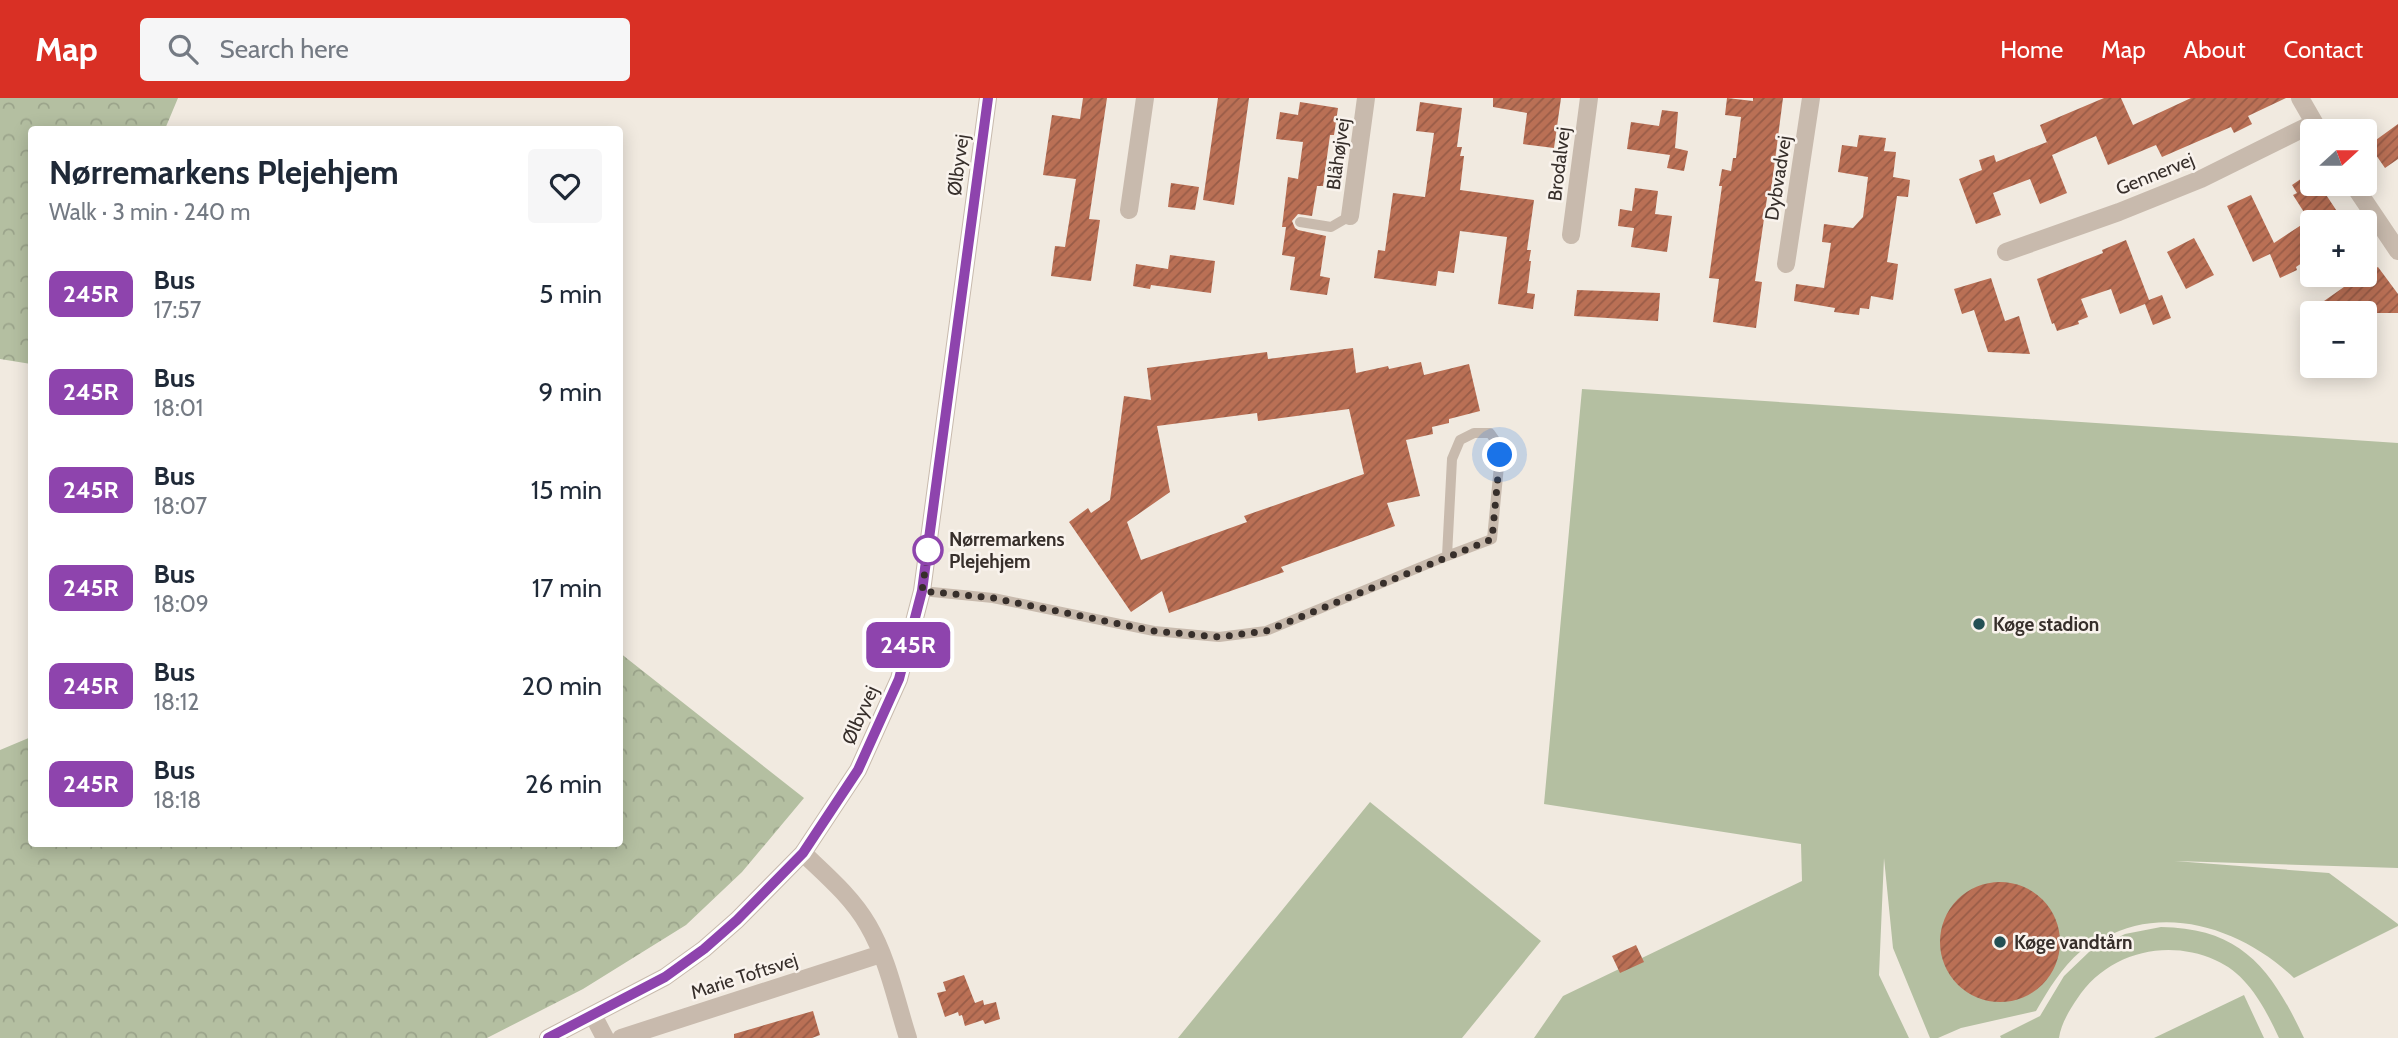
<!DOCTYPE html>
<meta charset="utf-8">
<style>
body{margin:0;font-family:Cabin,sans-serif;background:#f6f6f7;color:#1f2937;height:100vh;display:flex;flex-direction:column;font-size:26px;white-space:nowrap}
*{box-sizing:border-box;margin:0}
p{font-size:23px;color:#747a83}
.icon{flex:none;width:38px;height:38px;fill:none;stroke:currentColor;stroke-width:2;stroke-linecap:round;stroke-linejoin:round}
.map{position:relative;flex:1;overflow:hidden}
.drawer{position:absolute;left:28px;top:28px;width:595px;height:721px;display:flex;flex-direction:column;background:#fff;border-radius:7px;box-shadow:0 4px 18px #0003}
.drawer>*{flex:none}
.badge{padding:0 14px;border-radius:10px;font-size:24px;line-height:46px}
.needle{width:46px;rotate:69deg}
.buttons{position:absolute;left:2300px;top:21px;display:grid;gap:14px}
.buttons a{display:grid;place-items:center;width:77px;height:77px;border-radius:7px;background:#fff;box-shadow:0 4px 18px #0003;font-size:35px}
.you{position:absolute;width:35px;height:35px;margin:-18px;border:5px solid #fff;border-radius:50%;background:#1a73e8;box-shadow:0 0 0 10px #1a73e833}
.map>.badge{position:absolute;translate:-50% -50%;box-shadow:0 0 0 4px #fff}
.round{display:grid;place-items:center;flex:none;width:74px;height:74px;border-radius:7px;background:#f6f6f7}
.summary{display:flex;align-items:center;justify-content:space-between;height:119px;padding:0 21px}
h1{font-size:33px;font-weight:700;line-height:52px}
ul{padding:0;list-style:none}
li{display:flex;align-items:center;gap:21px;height:98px;padding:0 21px}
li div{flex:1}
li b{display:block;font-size:26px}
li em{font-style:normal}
li .badge{min-width:77px;font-weight:700;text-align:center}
header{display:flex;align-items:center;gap:42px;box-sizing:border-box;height:98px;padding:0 35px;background:#d93025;color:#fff}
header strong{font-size:33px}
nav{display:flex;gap:38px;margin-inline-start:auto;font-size:24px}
.search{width:490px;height:63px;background:#f6f6f7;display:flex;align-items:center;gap:18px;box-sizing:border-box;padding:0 24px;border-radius:7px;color:#747a83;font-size:26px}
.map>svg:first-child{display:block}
.forest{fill:url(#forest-crowns)}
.green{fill:#b4bfa1}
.building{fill:url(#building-hatch);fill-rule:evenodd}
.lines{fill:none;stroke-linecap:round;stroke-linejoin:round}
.service{stroke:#c8baad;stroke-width:10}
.minor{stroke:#c8baad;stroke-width:18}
.tertiary{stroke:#c8baad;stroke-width:18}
.line-casing{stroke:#fff;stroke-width:16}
.line{stroke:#8e44ad;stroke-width:10}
.walk{stroke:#372f2b;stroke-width:7;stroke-dasharray:0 12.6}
.stop-dot{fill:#fff;stroke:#8e44ad;stroke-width:3.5}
.poi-dot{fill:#245055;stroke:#f9f3ed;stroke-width:2.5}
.labels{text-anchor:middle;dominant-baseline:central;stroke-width:5;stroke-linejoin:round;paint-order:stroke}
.street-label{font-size:19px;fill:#372f2b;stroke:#f9f3ed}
.stop-label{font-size:19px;font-weight:bold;fill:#372f2b;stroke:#f9f3ed;text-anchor:start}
.poi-label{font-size:19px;font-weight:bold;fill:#372f2b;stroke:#f9f3ed;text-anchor:start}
</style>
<header>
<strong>Map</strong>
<div class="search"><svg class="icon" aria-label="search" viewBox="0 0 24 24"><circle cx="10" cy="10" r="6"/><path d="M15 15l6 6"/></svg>Search here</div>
<nav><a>Home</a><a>Map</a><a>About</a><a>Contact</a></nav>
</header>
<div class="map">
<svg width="2398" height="940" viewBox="0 0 2398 940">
<defs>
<pattern id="forest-crowns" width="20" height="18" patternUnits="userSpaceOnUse" patternTransform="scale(1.75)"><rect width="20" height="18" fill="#b4bfa1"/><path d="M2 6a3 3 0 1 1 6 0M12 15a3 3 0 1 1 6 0" fill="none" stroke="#9ba48b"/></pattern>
<pattern id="building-hatch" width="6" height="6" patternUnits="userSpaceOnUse" patternTransform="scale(1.75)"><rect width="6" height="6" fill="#ba7055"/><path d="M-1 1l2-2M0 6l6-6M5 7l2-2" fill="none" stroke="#985c47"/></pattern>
</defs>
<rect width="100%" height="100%" fill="#f1eae0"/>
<path class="forest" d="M0,0H178L165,31L32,32L31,266L0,261Z
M620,555L804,700L742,774L686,827L583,891L487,940H0V652L31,639L32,746H620Z"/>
<path class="green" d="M1582,291L2398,345V770L2175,763L2329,775L2398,826V828L2294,880C2245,833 2168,805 2104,840C2096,844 2087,848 2081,853C2061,870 2049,891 2036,913L1961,930L1938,940H1930L1893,850L1884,760L1879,877L1909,940H1534L1563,898L1802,783L1801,746L1544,706Z
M1370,704L1541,843L1462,940H1178Z
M2161,829C2242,830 2272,872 2304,940H2279C2265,910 2248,876 2215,862C2166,840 2107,855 2077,901C2069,913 2061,926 2059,940H2001L2000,938L2040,918L2064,878L2089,854L2125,836Z
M2244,897L2264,940H2154Z"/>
<path class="building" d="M1083,0H1107L1089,121L1100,122L1091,183L1051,178L1055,148L1065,149L1076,81L1043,77L1052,17L1080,21Z
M1218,0H1249L1234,107L1203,102Z
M1493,0H1561L1554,50L1523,46L1527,15L1493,9Z
M1727,0L1753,3V0H1783L1771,93H1768L1755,183L1762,184L1756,230L1713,224L1719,181L1709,180L1722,88H1719L1722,71L1731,73L1733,60H1736L1741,19L1725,17Z
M2104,0H2121L2133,27L2191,0H2286L2248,18L2252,26L2234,35L2231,29L2162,59L2156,47L2108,67L2096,38L2052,57L2067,95L2040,106L2030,81L1993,95L2001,117L1976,126L1959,81L1982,72L1979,62L1994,57L1996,64L2047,44L2048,47L2040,27Z
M1300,4L1338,10L1334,37H1330L1323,88H1317L1312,118L1298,116L1292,123L1295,130L1298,132L1326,138L1320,178L1330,180L1327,197L1290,192L1295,159L1282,157L1286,129H1282L1288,79L1298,81L1303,44L1276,41L1280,14L1298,17Z
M1420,4L1462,10L1457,49H1462L1460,58H1464L1460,92L1534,102L1527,152H1531L1529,163H1531L1527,195L1535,196L1533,211L1498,206L1507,139L1460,133L1454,175L1438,173L1436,188L1374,180L1378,152L1385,153L1393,95L1425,99L1434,35L1416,33Z
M1662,12L1678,14L1675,50L1688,53L1684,73L1667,70L1670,57L1627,51L1631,24L1659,28Z
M2398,26V61L2385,70L2369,47Z
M1859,37L1886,40L1884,53L1896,54L1893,79L1910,82L1908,99L1897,98L1887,164L1898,166L1893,202L1871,198L1869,211L1860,210L1859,217L1834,214L1835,210L1794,203L1796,186L1824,190L1831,145L1822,144L1824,126L1853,130L1863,119L1868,79L1838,74L1842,47L1857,49Z
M2308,76L2312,86H2319L2344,124H2312V158L2296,169L2297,172L2280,180L2270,156L2253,164L2227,108L2251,97L2274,145L2309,122L2293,97L2297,95L2292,87Z
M1171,85L1199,89L1195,112L1168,109Z
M1635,90L1658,93L1655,116L1672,118L1667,154L1631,149L1634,130L1618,128L1620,111L1632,113Z
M2194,140L2214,177L2186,191L2167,154Z
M2126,142L2149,202L2162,197L2171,220L2153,227L2145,206L2120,216L2111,191L2081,201L2088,219L2078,223L2079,226L2057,233L2054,225L2052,226L2037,181L2103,155L2102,152Z
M2364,154L2376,170L2378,169L2398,196V215H2307L2361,177H2364Z
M1170,157L1215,163L1211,195L1151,187L1150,191L1133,188L1136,166L1168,171Z
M1991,180L2005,223L2019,218L2030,256L1988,254L1974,212L1962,216L1954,191Z
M1577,192L1660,195L1658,223L1574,218Z
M1353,250L1356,275L1388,268L1389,271L1421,264L1424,277L1469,266L1480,313L1449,321V325L1432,329L1433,336L1406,342L1420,398L1387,405L1395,428L1281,469L1284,474L1169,515L1162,493L1131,514L1069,424L1088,410L1091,415L1110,402L1124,298L1151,302L1147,270L1267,254L1268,261ZM1349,311L1364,376L1244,418L1247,424L1141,462L1127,424L1170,394L1157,328L1257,315L1258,323Z
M1940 844a60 60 0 1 1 120 0a60 60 0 1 1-120 0Z
M1636,847L1644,864L1620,875L1612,858Z
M964,877L975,905L983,902L984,907L996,904L1000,921L985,926L983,922L965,928L962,917L959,918L958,914L945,919L937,895L946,893L943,884Z
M813,913L820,937L812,940H734V936Z"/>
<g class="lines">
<path class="service" d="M1300,124L1331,129L1350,118
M922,493L993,500L1154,533L1219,539L1266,533L1447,458L1452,361L1460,342L1474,335H1490L1497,345L1500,357L1492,441L1447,458"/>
<path class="minor" d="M2300,0L2319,33
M2353,86L2398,153
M1129,112L1145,0
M1350,118L1366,0
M1571,137L1589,0
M2006,154L2119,114L2201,81L2314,25
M1786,166L1811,0
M803,755C826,777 852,799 868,827C888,861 896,903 908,940
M593,917L605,940
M621,940L881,856"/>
<path class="tertiary" d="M548,940L665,879L704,851L737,822L803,755L858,672L899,581L922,493L988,0"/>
</g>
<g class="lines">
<defs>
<path id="line" d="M548,940L665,879L704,851L737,822L803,755L858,672L899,581L922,493L988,0"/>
</defs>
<use href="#line" class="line-casing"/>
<use href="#line" class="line"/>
<path class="walk" d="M928,452L922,493L993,500L1154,533L1219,539L1266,533L1492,441L1500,357"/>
</g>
<circle class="stop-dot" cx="928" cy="452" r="14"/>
<g class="poi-dot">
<circle cx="1979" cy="526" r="7"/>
<circle cx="2000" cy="844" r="7"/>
</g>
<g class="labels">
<g class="street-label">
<text transform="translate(1338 56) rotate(-82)">Blåhøjvej</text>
<text transform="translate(1559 66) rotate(-83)">Brodalvej</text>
<text transform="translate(958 67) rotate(-82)">Ølbyvej</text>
<text transform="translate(2155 76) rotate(-22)">Gennervej</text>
<text transform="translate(1778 80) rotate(-81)">Dybvadvej</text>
<text transform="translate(860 617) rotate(-66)">Ølbyvej</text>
<text transform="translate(744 878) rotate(-18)">Marie Toftsvej</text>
</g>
<g class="stop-label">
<text x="949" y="441">Nørremarkens<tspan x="949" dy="22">Plejehjem</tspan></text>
</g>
<g class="poi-label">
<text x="1993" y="526">Køge stadion</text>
<text x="2014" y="844">Køge vandtårn</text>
</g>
</g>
</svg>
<div class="buttons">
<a><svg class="needle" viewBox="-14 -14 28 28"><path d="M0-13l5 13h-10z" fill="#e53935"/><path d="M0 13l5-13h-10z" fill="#747a83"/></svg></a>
<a>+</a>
<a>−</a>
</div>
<div class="you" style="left:1500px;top:357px"></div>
<b class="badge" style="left:908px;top:547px;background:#8e44ad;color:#fff">245R</b>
<section class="drawer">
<div class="summary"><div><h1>Nørremarkens Plejehjem</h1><p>Walk · 3 min · 240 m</p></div><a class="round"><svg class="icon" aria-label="heart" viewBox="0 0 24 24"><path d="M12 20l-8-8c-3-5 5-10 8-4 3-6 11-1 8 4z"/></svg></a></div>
<ul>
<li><span class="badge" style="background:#8e44ad;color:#fff">245R</span><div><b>Bus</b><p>17:57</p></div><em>5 min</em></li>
<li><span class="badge" style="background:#8e44ad;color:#fff">245R</span><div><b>Bus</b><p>18:01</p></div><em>9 min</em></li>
<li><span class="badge" style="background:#8e44ad;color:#fff">245R</span><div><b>Bus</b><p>18:07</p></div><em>15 min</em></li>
<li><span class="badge" style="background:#8e44ad;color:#fff">245R</span><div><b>Bus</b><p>18:09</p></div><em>17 min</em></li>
<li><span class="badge" style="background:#8e44ad;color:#fff">245R</span><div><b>Bus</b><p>18:12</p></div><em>20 min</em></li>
<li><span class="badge" style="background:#8e44ad;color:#fff">245R</span><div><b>Bus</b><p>18:18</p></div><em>26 min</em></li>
</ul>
</section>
</div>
